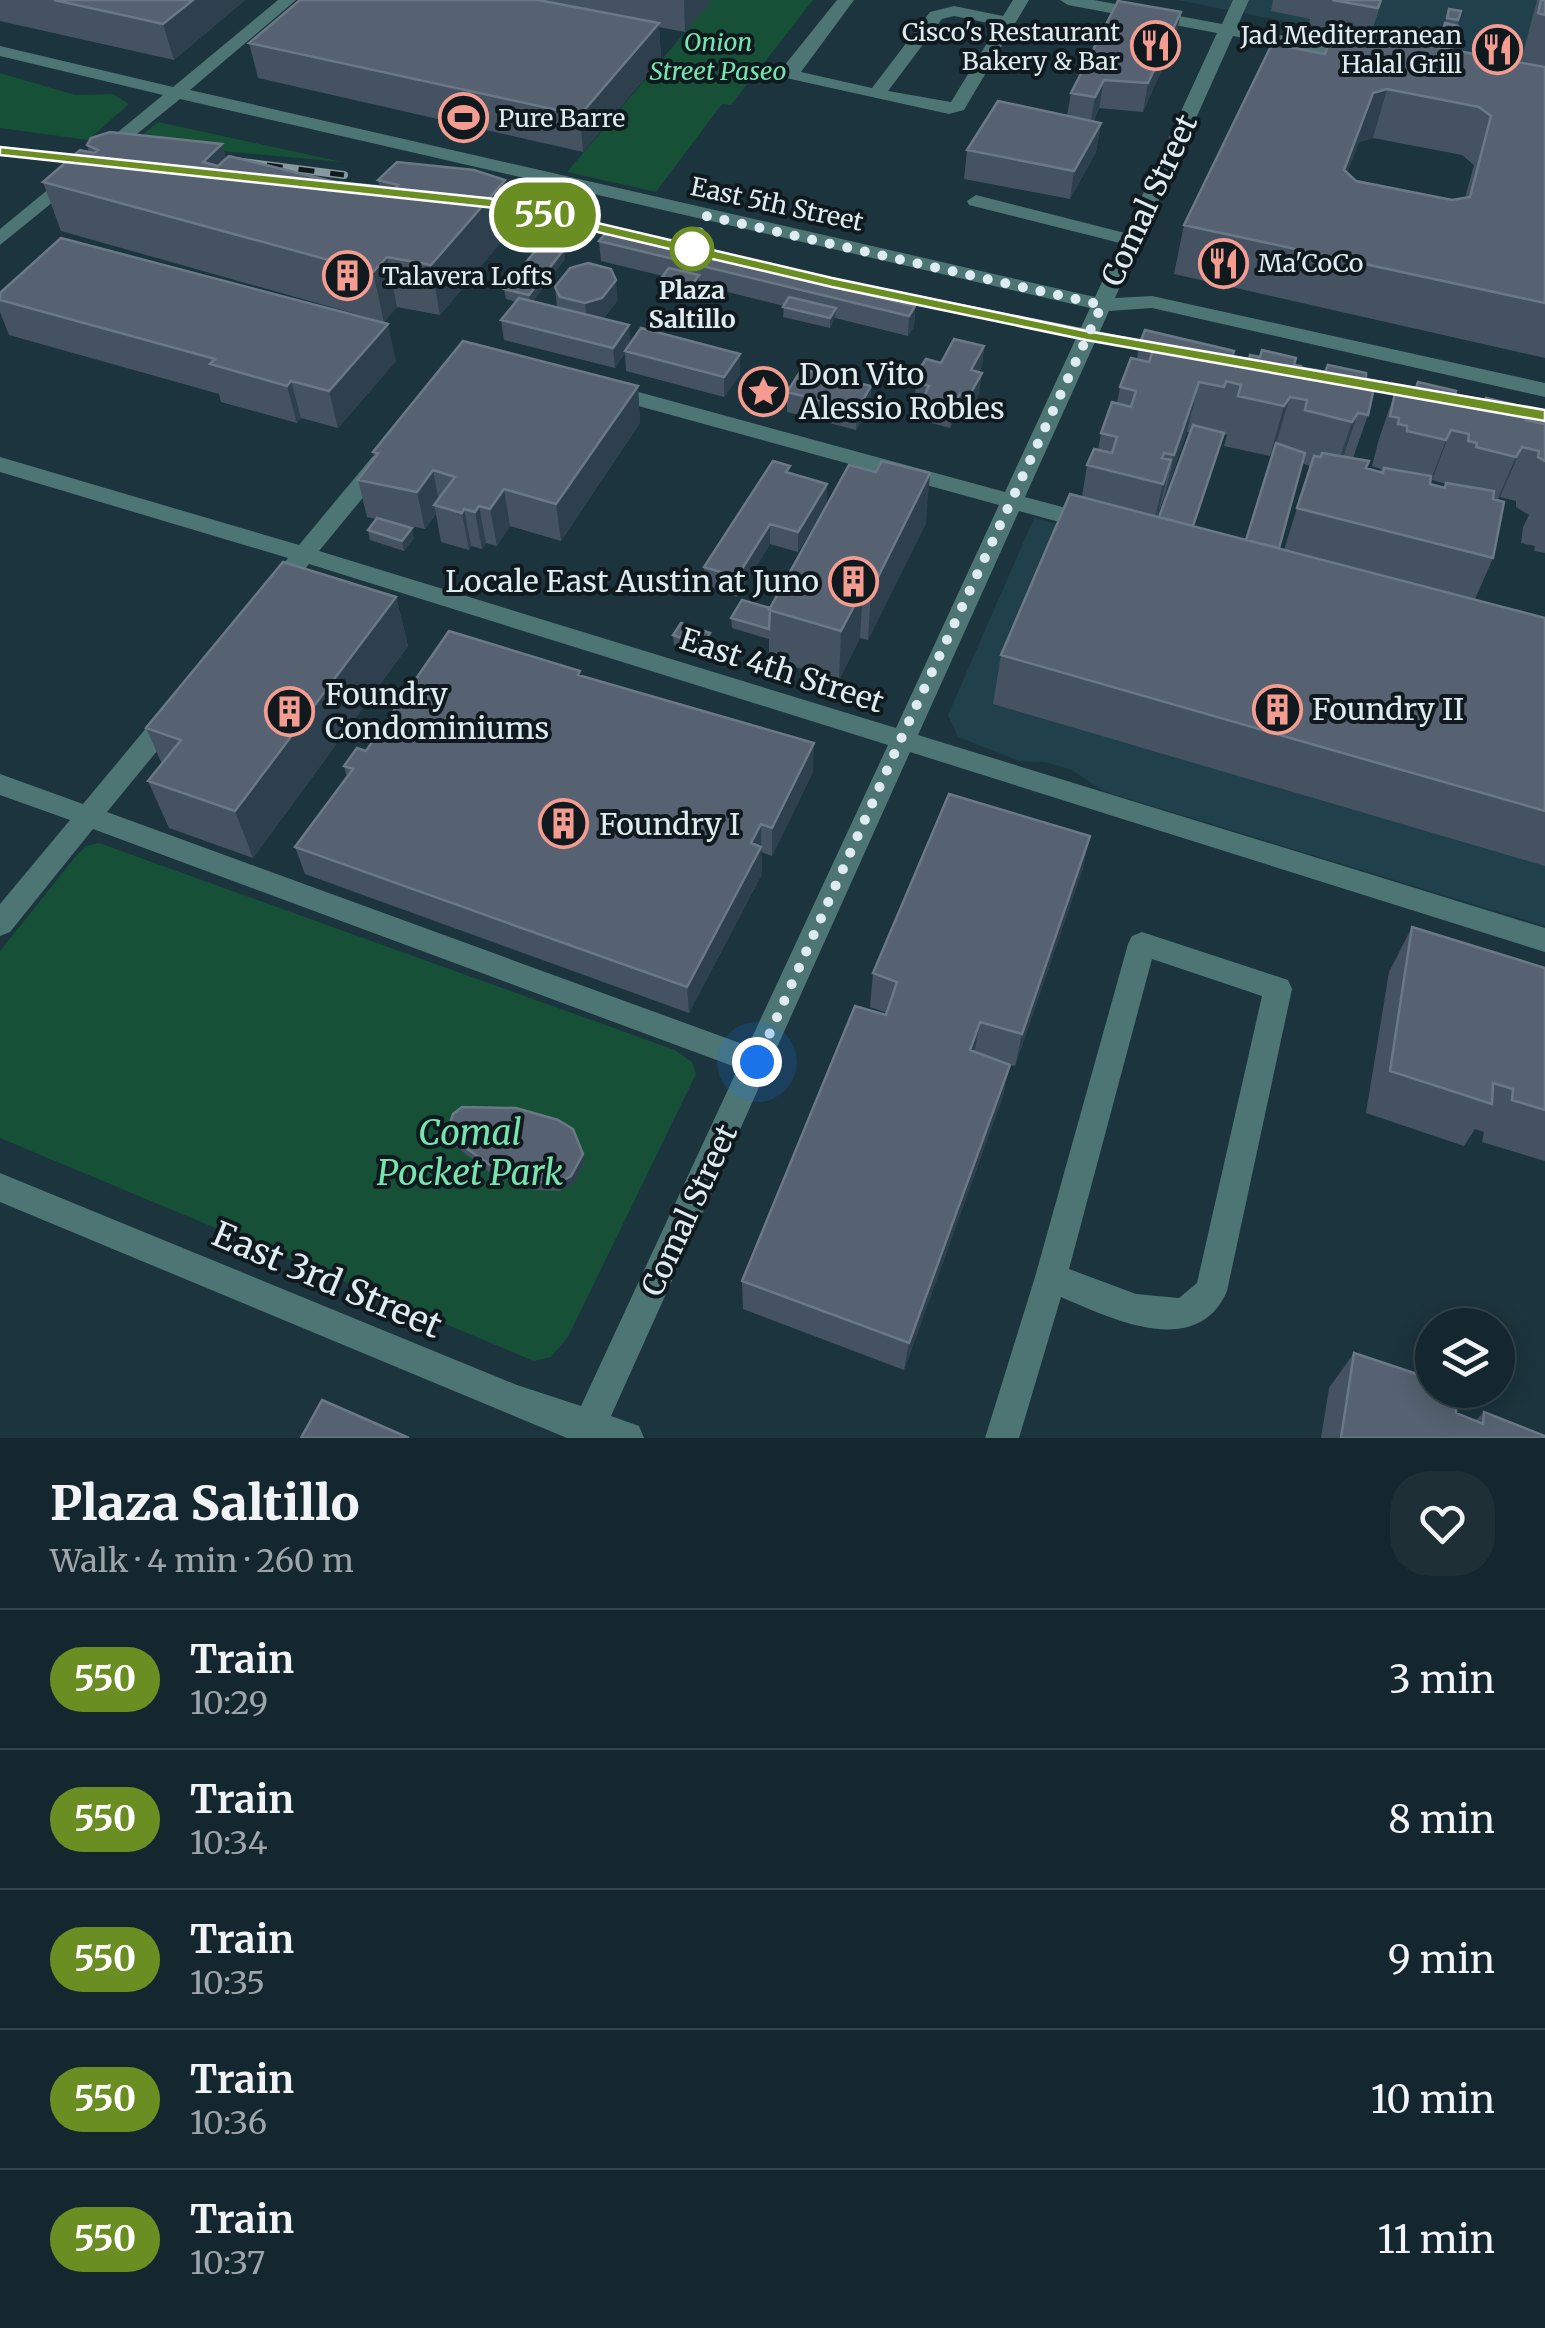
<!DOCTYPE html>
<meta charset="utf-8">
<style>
body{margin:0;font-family:Merriweather,serif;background:#1e2f36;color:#f1f3f6;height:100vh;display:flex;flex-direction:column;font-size:38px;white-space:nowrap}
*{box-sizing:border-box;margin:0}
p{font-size:32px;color:#9da5aa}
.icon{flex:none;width:55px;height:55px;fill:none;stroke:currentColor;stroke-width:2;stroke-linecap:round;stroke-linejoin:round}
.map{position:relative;height:1438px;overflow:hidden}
.drawer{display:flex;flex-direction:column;background:#15272e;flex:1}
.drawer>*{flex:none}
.badge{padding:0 20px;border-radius:32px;font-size:35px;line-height:65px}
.buttons{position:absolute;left:1415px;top:1308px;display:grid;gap:20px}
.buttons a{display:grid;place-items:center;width:100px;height:100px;border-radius:50%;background:#15272e;box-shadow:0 5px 25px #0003,0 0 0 2px #34444a;font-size:50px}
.you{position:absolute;width:50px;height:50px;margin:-25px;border:8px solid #fff;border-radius:50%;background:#1a73e8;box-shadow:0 0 0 15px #1a73e833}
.map>.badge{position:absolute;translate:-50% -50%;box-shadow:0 0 0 5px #fff}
.round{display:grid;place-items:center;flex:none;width:105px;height:105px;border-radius:40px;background:#1e2f36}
.headline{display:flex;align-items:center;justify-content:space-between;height:170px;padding:0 50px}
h1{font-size:48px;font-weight:800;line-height:75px}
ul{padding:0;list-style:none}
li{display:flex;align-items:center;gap:30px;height:140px;padding:0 50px;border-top:2px solid #34444a}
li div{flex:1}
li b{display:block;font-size:38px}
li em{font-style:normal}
li .badge{min-width:110px;font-weight:700;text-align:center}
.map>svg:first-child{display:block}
.built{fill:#20404c}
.green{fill:#155037}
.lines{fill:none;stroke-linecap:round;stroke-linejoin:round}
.minor{fill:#4d7574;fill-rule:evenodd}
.rail-far1-casing{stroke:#8699a0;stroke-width:8}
.rail-casing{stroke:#8699a0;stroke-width:11}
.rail-far1{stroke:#101a1e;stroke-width:5;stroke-dasharray:16;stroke-linecap:butt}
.rail{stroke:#101a1e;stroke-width:8;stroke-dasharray:21;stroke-linecap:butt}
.wall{fill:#455262;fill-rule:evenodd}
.shaded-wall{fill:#2e3f4d}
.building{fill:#566271;stroke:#6b7886;stroke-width:2.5;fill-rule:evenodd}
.line{fill:#6b8e23;stroke:#fff;stroke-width:2.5}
.walk{stroke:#deecf2;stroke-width:10;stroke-dasharray:0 18}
.stop-dot{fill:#fff;stroke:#6b8e23;stroke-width:5}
.labels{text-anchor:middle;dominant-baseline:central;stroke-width:8;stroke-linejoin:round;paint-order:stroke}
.far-poi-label{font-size:25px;fill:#deecf2;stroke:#101a1e;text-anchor:start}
.far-park-label{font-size:25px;font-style:italic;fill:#75e4af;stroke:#101a1e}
.far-street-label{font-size:25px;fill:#deecf2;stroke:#101a1e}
.far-stop-label{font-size:25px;font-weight:bold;fill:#deecf2;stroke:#101a1e}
.street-label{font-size:30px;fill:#deecf2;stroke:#101a1e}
.poi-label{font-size:30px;fill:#deecf2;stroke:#101a1e;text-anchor:start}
.near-park-label{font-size:35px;font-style:italic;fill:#75e4af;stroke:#101a1e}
.near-street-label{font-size:35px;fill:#deecf2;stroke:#101a1e}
</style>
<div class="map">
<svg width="1545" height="1438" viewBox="0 0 1545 1438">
<rect width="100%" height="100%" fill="#1c343d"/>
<path class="built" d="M1177,0H1545V71L1370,38Z
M1034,518L1545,654V926L1103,791L1072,770L1045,762L1019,761L958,737L948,715Z"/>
<path class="green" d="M712,0H813L731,105L722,104L656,192L567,172Z
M0,73L75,95L113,94L129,104L88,140L0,128Z
M158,122L342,162L132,143Z
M99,843L675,1050L692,1062L696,1074L568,1337L551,1357L534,1361L0,1138V951L76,856L86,846Z"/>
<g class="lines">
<path class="minor" d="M278,0H296L190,90L1095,297L1120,243L969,205L967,201L976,195L1125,233L1217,33L1068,5L1060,0H1094L1222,24L1233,0H1249L1237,27L1364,51V59L1358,60L1233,36L1115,298L1152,296L1545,383V397L1152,308L1109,311L1025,497L1100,517L1103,523L1092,531L1019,511L918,735L1545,928V952L910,752L611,1416L639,1426L644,1438H567L0,1202V1173L517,1385L581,1406L738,1068L93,829L10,932L0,936V904L70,820L0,795V774L83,804L162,709H180L183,716L180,723L107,812L748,1046L888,745L309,564L281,598H265L261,592L288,558L0,472V457L299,545L373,456H389L392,461L389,466L319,551L896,728L999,505L602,396L598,391L609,384L1005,492L1090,308L180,99L0,245V229L163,95L0,56V46L173,87Z
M837,0H854L801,72L872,88L930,12L954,6L1003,16L1013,0H1029L964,110L949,114L786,78L784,66ZM954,16L998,25L951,102L888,91L942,19Z
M1142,932L1288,980L1292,989L1227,1291C1197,1361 1110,1318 1061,1297L1019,1438H985L1035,1277L1128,944L1132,936ZM1152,959L1262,996L1197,1283L1179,1298L1136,1294L1069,1269Z"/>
<defs>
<path id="rail-far1" d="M0,152L99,160
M235,161L344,175
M328,184L407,192
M482,202L833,282L1166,349"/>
<path id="rail" d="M1284,369L1545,415"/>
</defs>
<use href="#rail-far1" class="rail-far1-casing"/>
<use href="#rail" class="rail-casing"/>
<use href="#rail-far1" class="rail-far1"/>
<use href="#rail" class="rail"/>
</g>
<path class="wall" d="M0,0H245L174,60L0,21Z
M300,0H712L685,32L659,27L661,59L583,152L258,78L249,43Z
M1273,0H1382L1371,34L1545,67V358L1174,274L1184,225L1325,54L1333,29L1309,25L1310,19L1271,11ZM1373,138L1462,155L1474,165L1465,198L1452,200L1356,181L1347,173L1359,142Z
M1537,0H1545V66L1521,61Z
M1449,9L1461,11L1451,48L1438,46Z
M1181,12L1175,40L1143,112L1099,108L1093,122L1101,123L1096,152L1070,199L964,179L967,150L1067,116L1071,93Z
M1495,32L1505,45L1502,55L1489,53Z
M222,144L226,159L381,193L378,180H505L512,229L440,315L397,307L384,322L61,231L43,182L89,152L87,145Z
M599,241L915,306L914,326L908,336L835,318L830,328L783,317L784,306L699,285L692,295L662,288L663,276L601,261Z
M565,259L533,301L557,307L555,287L618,300L604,318L631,343L740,374L724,397L626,371L625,353L615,368L504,340L501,320L516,302L506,299L504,289Z
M0,293L396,361L338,428L301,418L297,423L221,402L219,394L9,335L0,312Z
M1139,345L1294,365L1300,372L1368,415L1353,458L1366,468L1380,472L1381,469L1372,466L1379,439L1396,389L1415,388L1418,382L1454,398L1459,404L1474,407L1475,402L1483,404L1486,398L1526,420L1543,424L1545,419V553L1534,551L1535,546L1521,543L1523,527L1529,515L1516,507V501L1500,497L1497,501L1493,558L1475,599L1545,618V866L993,704L1001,655L1082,497L1087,465L1098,450L1101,433L1117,403L1120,387L1137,359ZM1187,432H1190L1159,517H1157ZM1224,434L1227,435L1224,446L1270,456L1274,449L1246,540L1193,526ZM1302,463L1310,466L1284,550L1279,548ZM1432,480L1446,484L1444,488L1430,484Z
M984,346L982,366L979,372V393L967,416L958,414L950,428L920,420L921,404L915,402L916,374L941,363Z
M638,386L640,423L561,541L510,526L497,546L486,543L482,549L471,546L469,550L441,542L436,514L425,529L395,523L414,538L404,551L370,540L368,530L376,519L367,517L358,480L374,458L373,452Z
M871,386L870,406L856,430L787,412V392Z
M789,473L827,484V504L798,552L770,544L737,597L705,587L704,567Z
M926,523L868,640L860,638L839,680L769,659V639L732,628L731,618L770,608Z
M396,597L408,646L253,858L169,828L148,781L162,764L146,728Z
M710,633L711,643L703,655L674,645L673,635Z
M581,676L813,772L772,856L761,852L762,874L689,1013L305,874L295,847L347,777L344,766L366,751Z
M1090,836L1082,871L1015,1066L1009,1065L1003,1096L904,1370L743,1309L742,1281L886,1015L887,1013L870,1007L873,973Z
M1412,927L1545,968V1161L1482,1142L1484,1132L1475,1129L1464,1146L1366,1113L1389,972Z
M448,1130L585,1162L573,1184L561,1191L535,1190L492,1174L455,1146Z
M1354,1353L1456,1413L1475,1421L1484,1412L1545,1438H1321L1329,1388Z"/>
<path class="shaded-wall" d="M193,0H245L174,60L163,24Z
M684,0H712L685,32Z
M1181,12L1175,40L1143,112L1148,83Z
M659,23L661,59L583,152L580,115Z
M1104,80L1099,108L1090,126L1095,97Z
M1387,89L1373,138L1359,142L1330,219L1344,170L1373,93Z
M1101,123L1096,152L1070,199L1074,171Z
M222,144L235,193L203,162Z
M505,180L512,229L440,315L431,265Z
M564,249L565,259L530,305L529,295Z
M387,257L397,307L384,322L373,272Z
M699,275V285L692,295V285Z
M616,280L618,300L604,318L587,323L585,303Z
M915,306L914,326L908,336L909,316Z
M836,308L835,318L830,328V318Z
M388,324L396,361L338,428L329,391Z
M629,325L631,345L625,351V353L615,368L613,348Z
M984,346L982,366L969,390L971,370Z
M740,354V374L724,397V377Z
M982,373L979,393L967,416L969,396Z
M291,381L301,418L297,423L287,386Z
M1199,382L1187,432L1162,506L1174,455Z
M638,386L640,423L561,541L556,504Z
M871,386L870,406L856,430L857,410Z
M960,394L958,414L950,428L952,408Z
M1290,397L1275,447L1270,456L1284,406Z
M1358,413L1341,463L1335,473L1352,422Z
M1451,430L1432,480L1427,490L1446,440Z
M1522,447L1500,497L1494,507L1516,457Z
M1171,460L1159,510L1151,534L1163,484Z
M433,470L440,507L434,505L436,514L425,529L417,492Z
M930,473L926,523L868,640L871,591Z
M827,484V504L798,552V532Z
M504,489L510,526L497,546L490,509Z
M479,506L486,543L482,549L475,512Z
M464,509L471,546L469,550L462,513Z
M770,524V544L737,597V577Z
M412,528L414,538L404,551L402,541Z
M863,589L860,638L839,680L841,631Z
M396,597L408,646L253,858L235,811Z
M710,633L711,643L703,655L702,645Z
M814,743L813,772L772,856V828Z
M761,824L762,874L689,1013L687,987L751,843Z
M1090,836L1082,871L1015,1066L1022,1034Z
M980,1022L974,1055L970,1050Z
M1010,1065L1003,1096L904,1370L909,1343Z
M583,1154L585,1162L573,1184L561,1191L559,1183Z"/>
<path class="building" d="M54,0H193L163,24Z
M300,0H538L659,23L580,115L249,43Z
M1332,0H1381L1378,8Z
M1541,0H1545V15L1538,13Z
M1118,1L1181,12L1148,83L1104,80L1095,97L1071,93Z
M1449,9L1461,11L1458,20L1447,18Z
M1445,23L1458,26L1454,38L1441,36Z
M1334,28L1545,67V303L1184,225L1272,44L1325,54ZM1387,89L1479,107L1491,116L1470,197L1452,200L1356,181L1344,170L1373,93Z
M1495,32L1508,35L1505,45L1492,43Z
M998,101L1101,123L1074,171L967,150Z
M110,132L222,144L203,162L218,166L229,156L388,195L398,185L378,180L397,162L474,170L505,180L431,265L387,257L373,272L43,182L80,150L94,153L98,150L87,145L91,138Z
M606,233L915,306L909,316L599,241Z
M61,238L388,324L329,391L291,381L287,386L210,364L215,359L0,300V293Z
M541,244L564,249L529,295L504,289Z
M588,263L611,269L616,280L602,298L585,303L560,297L555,287L570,268Z
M669,268L699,275L692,285L662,277Z
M789,297L836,308L830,318L783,307Z
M519,298L629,325L613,348L501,320Z
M641,328L740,354L724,377L625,351Z
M1145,330L1234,351L1232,356L1249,359L1250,355L1260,357L1262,350L1296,358L1294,365L1301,366L1300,372L1315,375L1316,370L1325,372L1328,365L1366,373V387L1374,388L1368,415L1358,413L1352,422L1305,410L1307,400L1290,397L1284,406L1238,396L1241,385L1226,381L1224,387L1199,382L1174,455L1164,453L1162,458L1171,460L1163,484L1087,465L1094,449L1112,453L1117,437L1101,433L1112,402L1131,407L1136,391L1120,387L1131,358L1149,362L1154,348L1139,345Z
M954,339L984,346L971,370L982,373L969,396L960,394L952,408L922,400L929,386L917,382L920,376L916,374L926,359L941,363Z
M463,341L638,386L556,504L504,489L490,509L479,506L475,512L464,509L462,513L434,505L455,477L433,470L417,492L358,480L378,453L373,452Z
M802,369L871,386L857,410L787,392Z
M1418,382L1456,391L1454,398L1460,399L1459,404L1475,407V402L1484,404L1486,398L1525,407L1526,420L1544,424L1545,419V461L1538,457L1539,451L1522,447L1516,457L1476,447L1477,443L1468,441L1469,434L1451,430L1446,440L1407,431V426L1398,424L1399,418L1390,416L1396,389L1416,388Z
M1193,425L1224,433L1193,526L1159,517Z
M1276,443L1305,453L1279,548L1246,540Z
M1322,453L1369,461L1366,468L1383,473L1384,468L1431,476L1430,484L1445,488L1446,483L1494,491L1493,499L1504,502L1493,558L1297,508L1314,456L1321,457Z
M773,461L790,466L786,472L827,484L798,532L770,524L737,577L704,567Z
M882,461L930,473L871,591L863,589L841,631L769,610L849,465L876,472Z
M1070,494L1545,618V811L1001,655Z
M377,518L412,528L402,541L368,530Z
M283,562L396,597L235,811L148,781L181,740L146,728Z
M742,600L770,608L769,629L731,618Z
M681,623L710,633L702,645L673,635Z
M449,631L580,671L578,675L814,743L772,828L761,824L751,843L761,847L687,987L295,847L353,769L344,766L357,748L366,751Z
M949,794L1090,836L1022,1034L980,1022L970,1050L1010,1065L909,1343L742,1281L855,1006L886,1015L897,982L873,973Z
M1412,927L1545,968V1110L1512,1100L1513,1089L1493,1083L1492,1104L1390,1071Z
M462,1107L516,1108L558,1120L573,1129L583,1154L571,1176L559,1183L533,1182L490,1165L452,1138L448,1130L453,1114Z
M1354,1353L1432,1379V1390H1457L1456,1413L1483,1424L1484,1412L1545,1436V1438H1341Z
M322,1400L409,1438H301Z"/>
<path class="line" d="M0,147L495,199L832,278L1086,331L1545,410V421L1086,340L832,287L495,208L0,155Z"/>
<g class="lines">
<path class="walk" d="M692,249L707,216L1102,305L900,741L757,1062"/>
</g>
<defs>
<symbol id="restaurant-ring" viewBox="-11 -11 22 22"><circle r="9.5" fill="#101a1e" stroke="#f59c91" stroke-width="1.5"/><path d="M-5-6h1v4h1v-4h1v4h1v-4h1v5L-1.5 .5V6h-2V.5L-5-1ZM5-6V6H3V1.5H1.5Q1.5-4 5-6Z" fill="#f59c91"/></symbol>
<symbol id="stadium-ring" viewBox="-11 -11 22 22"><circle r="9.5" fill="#101a1e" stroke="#f59c91" stroke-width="1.5"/><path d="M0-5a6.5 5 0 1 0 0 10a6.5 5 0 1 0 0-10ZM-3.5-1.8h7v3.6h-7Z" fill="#f59c91"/></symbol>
<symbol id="building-ring" viewBox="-11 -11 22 22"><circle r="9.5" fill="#101a1e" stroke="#f59c91" stroke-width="1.5"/><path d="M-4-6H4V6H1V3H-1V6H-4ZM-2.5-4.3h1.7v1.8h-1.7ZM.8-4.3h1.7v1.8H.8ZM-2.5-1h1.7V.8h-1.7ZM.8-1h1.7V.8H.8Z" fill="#f59c91"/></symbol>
<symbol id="sight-ring" viewBox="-11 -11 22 22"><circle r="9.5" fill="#101a1e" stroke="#f59c91" stroke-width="1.5"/><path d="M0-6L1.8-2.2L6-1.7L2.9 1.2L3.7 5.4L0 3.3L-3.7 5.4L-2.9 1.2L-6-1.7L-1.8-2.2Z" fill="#f59c91"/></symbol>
</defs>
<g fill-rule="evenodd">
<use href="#restaurant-ring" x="1128" y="18" width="55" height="55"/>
<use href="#restaurant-ring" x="1470" y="22" width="55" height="55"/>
<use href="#stadium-ring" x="436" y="90" width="55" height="55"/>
<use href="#restaurant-ring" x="1196" y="236" width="55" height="55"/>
<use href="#building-ring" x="320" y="248" width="55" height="55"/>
<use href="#sight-ring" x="736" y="364" width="55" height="55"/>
<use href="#building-ring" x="826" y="554" width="55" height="55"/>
<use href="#building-ring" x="1250" y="682" width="55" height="55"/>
<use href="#building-ring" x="262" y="684" width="55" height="55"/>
<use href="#building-ring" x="536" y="796" width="55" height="55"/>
</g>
<circle class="stop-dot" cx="692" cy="249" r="20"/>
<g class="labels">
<g class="far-poi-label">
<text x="1120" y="32" text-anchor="end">Cisco's Restaurant<tspan x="1120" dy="29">Bakery &amp; Bar</tspan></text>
<text x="1462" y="35" text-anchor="end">Jad Mediterranean<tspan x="1462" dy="29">Halal Grill</tspan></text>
<text x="498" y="118">Pure Barre</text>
<text x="1258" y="263">Ma'CoCo</text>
<text x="382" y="276">Talavera Lofts</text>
</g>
<g class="far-park-label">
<text x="718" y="42">Onion<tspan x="718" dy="29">Street Paseo</tspan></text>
</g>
<g class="far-street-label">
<text transform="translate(777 204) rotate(12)">East 5th Street</text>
</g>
<g class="far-stop-label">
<text x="692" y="290">Plaza<tspan x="692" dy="29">Saltillo</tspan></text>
</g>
<g class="street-label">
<text transform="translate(1149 200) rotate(-65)">Comal Street</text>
<text transform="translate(782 670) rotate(18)">East 4th Street</text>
<text transform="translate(689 1210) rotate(-65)">Comal Street</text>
</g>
<g class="poi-label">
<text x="799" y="374">Don Vito<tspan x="799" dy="34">Alessio Robles</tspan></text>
<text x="819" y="581" text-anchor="end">Locale East Austin at Juno</text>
<text x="325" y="694">Foundry<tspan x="325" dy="34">Condominiums</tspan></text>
<text x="1312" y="709">Foundry II</text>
<text x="599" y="824">Foundry I</text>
</g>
<g class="near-park-label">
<text x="470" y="1133">Comal<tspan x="470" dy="40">Pocket Park</tspan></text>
</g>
<g class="near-street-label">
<text transform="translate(327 1280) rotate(23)">East 3rd Street</text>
</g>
</g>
</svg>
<div class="buttons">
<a><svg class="icon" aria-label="layers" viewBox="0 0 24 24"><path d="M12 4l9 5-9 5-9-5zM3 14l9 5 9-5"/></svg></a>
</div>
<div class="you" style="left:757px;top:1062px"></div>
<b class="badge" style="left:545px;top:215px;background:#6b8e23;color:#fff">550</b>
</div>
<section class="drawer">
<div class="headline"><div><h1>Plaza Saltillo</h1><p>Walk · 4 min · 260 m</p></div><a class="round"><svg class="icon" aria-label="heart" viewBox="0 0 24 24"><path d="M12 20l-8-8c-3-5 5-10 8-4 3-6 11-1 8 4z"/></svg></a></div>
<ul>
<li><span class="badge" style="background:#6b8e23;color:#fff">550</span><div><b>Train</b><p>10:29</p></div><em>3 min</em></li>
<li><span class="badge" style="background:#6b8e23;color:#fff">550</span><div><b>Train</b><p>10:34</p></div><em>8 min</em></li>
<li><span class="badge" style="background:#6b8e23;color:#fff">550</span><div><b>Train</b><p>10:35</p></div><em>9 min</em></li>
<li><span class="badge" style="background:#6b8e23;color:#fff">550</span><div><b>Train</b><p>10:36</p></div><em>10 min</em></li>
<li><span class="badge" style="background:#6b8e23;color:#fff">550</span><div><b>Train</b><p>10:37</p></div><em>11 min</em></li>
</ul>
</section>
